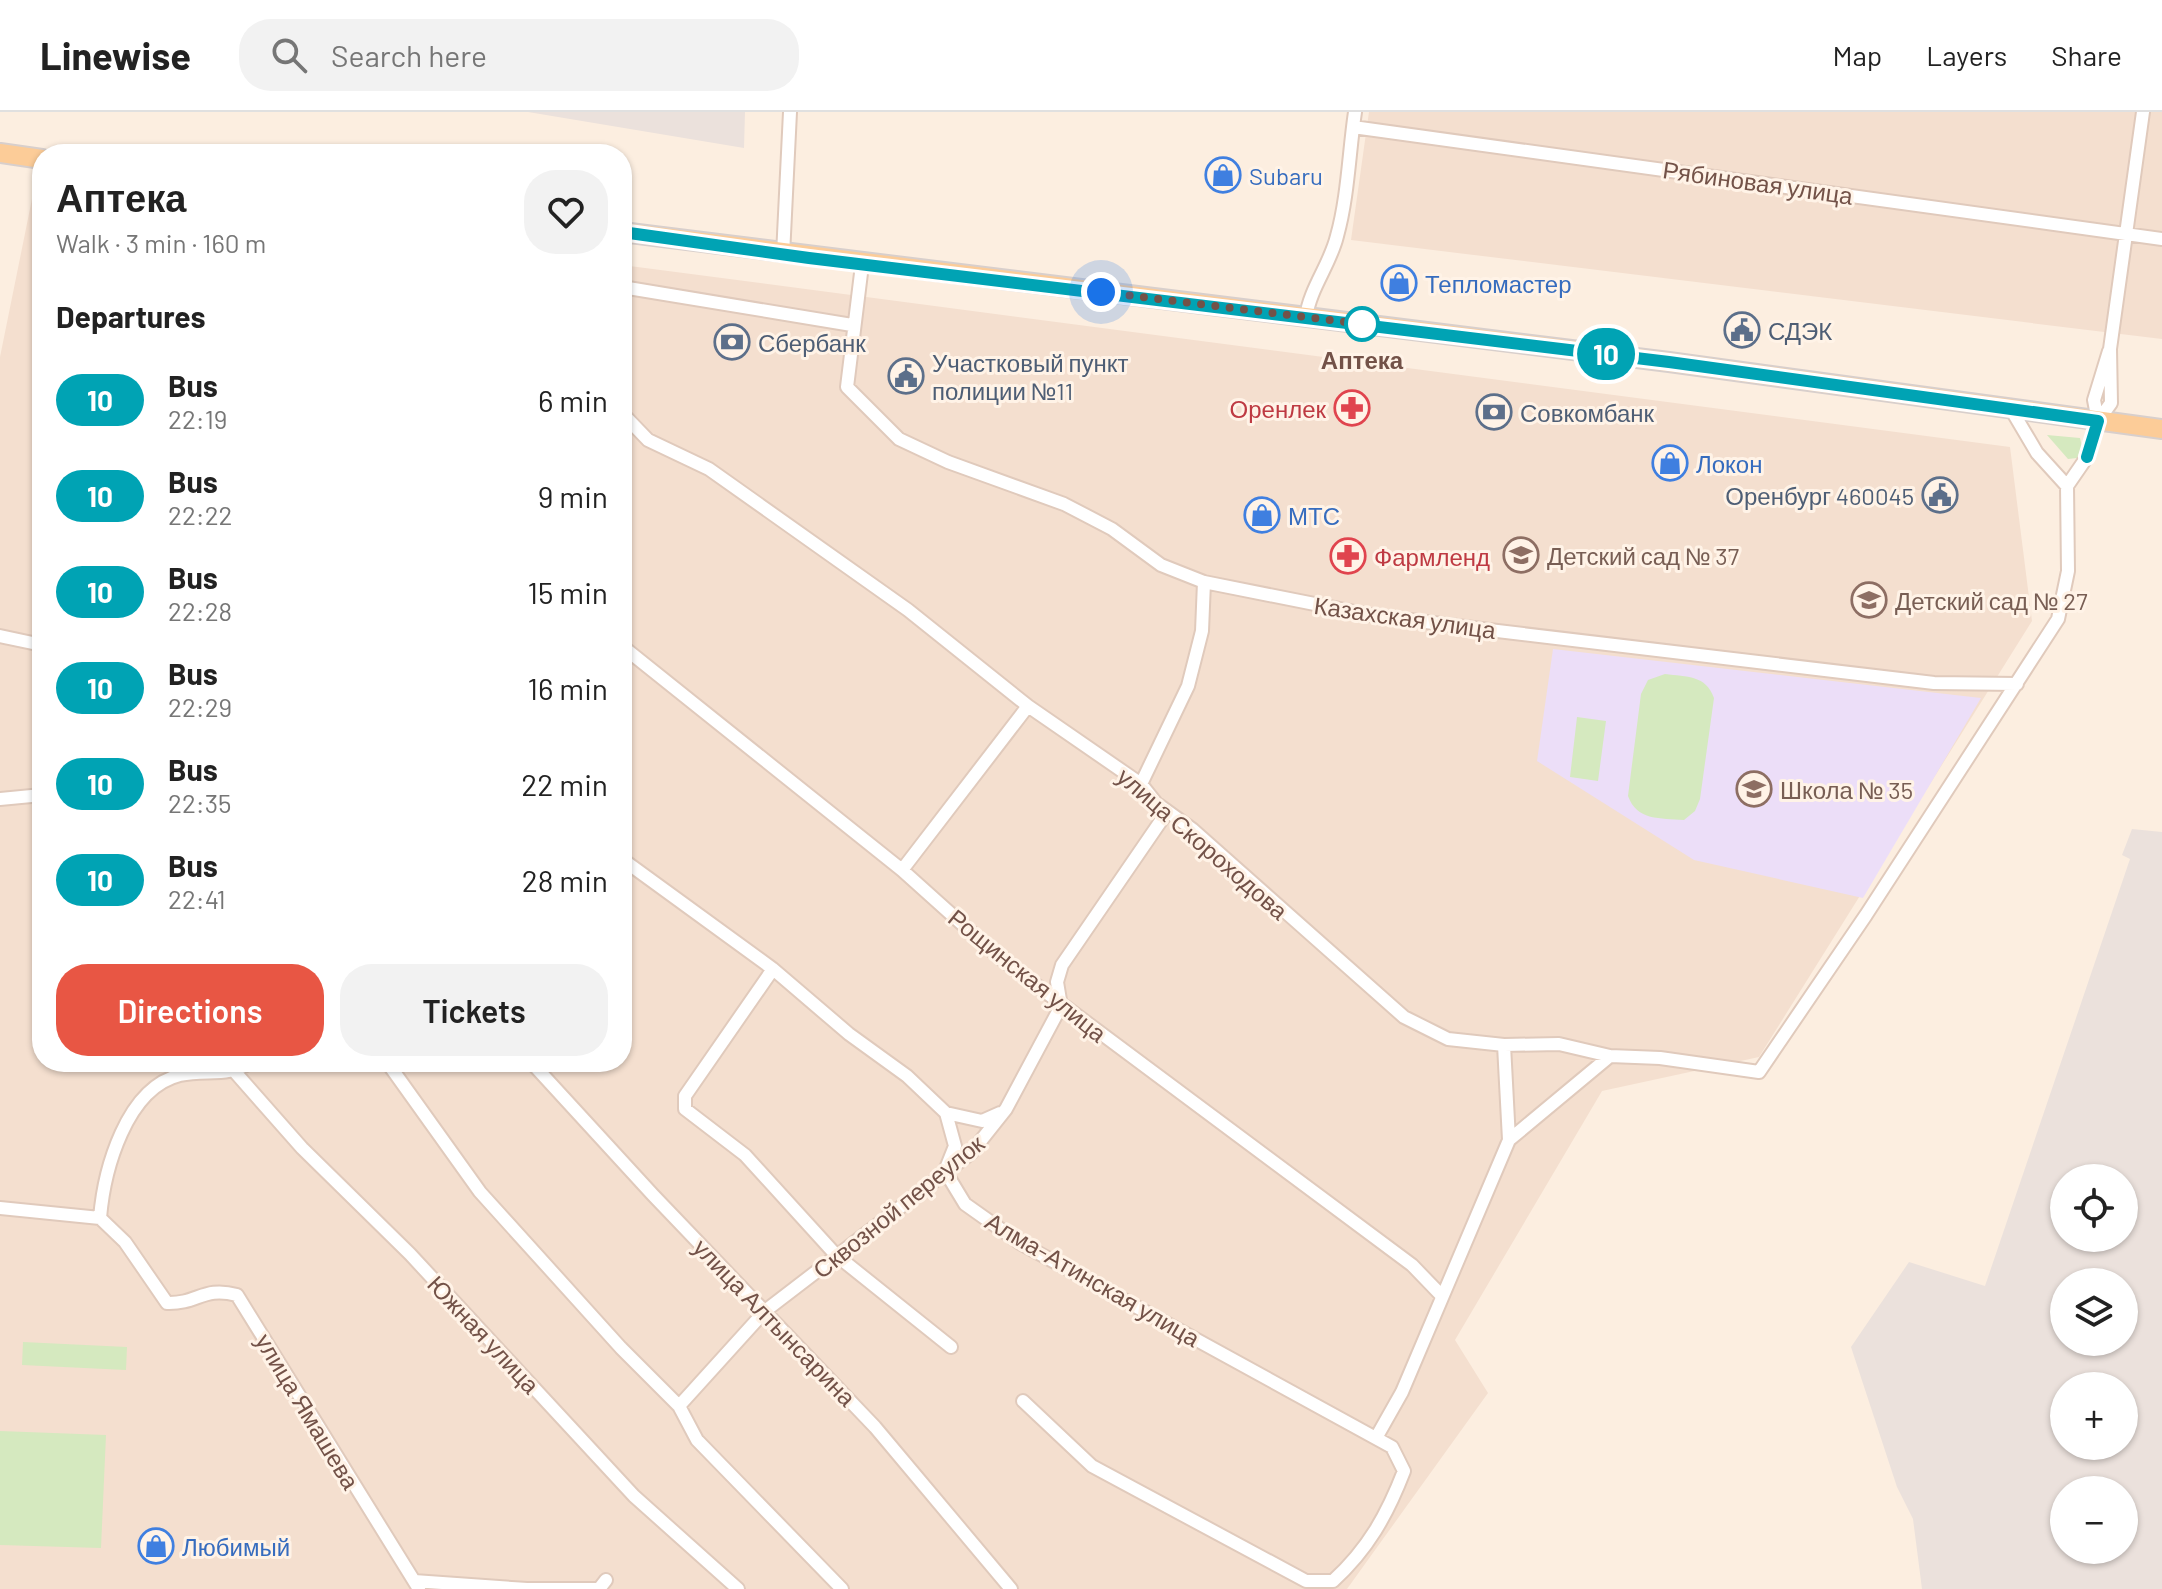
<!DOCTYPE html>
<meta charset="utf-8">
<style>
body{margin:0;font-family:Barlow,sans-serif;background:#f2f2f2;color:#222;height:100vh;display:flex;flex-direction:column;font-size:30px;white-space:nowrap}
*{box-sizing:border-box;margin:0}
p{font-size:26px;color:#767676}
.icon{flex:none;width:44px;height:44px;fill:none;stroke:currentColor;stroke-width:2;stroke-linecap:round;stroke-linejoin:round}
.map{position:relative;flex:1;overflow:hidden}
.details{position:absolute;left:32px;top:32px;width:600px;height:928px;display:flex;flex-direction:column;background:#fff;border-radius:32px;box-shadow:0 2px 6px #0004}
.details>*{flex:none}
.badge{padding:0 16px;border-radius:26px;font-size:28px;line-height:52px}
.buttons{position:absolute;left:2050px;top:1052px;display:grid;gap:16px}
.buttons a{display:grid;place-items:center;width:88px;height:88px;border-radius:50%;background:#fff;box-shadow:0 2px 6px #0004;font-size:40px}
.you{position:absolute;width:40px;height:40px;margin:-20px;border:6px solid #fff;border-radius:50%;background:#1a73e8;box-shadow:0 0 0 12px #1a73e833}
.map>.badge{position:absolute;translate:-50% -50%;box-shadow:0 0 0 4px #fff}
h2{padding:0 24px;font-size:30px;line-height:72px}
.round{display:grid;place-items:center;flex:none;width:84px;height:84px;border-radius:32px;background:#f2f2f2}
.head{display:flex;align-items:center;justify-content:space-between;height:136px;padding:0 24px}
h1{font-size:38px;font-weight:600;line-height:60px}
.primary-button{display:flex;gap:16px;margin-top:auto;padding:16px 24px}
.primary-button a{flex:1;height:92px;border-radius:32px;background:#e85644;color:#fff;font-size:32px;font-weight:600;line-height:92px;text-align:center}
.primary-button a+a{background:#f2f2f2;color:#222}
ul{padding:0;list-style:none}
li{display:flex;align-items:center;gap:24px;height:96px;padding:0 24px}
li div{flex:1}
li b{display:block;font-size:30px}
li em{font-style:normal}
li .badge{min-width:88px;font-weight:700;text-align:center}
header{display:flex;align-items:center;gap:48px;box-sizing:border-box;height:112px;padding:0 40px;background:#fff;border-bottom:2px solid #e0e0e0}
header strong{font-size:38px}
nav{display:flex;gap:44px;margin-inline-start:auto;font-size:28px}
.search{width:560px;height:72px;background:#f2f2f2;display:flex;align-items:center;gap:20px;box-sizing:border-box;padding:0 28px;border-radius:32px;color:#767676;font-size:30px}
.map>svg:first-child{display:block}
.residential{fill:#f4dfcf}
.industrial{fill:#ebe1dc;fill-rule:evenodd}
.education{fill:#ecdef8}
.green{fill:#d5e9bf}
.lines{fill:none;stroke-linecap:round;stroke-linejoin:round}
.minor-casing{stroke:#e0cabc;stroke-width:16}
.primary-casing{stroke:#d8cfcc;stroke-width:22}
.minor{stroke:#fff;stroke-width:12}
.primary{stroke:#fccc98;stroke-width:18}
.line-casing{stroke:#fff;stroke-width:18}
.line{stroke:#00a3b4;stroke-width:12}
.walk{stroke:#735248;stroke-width:8;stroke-dasharray:0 14.4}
.stop-dot{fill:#fff;stroke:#00a3b4;stroke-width:4}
.labels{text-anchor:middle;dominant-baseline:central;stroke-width:6;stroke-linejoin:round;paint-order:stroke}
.shop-label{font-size:24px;fill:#366cbe;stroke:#fff3e7;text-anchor:start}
.street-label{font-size:24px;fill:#735248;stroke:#fff3e7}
.service-label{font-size:24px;fill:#4e5e75;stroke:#fff3e7;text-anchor:start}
.stop-label{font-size:24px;font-weight:bold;fill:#735248;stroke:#fff3e7}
.health-label{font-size:24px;fill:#be3a42;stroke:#fff3e7;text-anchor:end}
.education-label{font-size:24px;fill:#785e54;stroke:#fff3e7;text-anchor:start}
</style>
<header>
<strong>Linewise</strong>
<div class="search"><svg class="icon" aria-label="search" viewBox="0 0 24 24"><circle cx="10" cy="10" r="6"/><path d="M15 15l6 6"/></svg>Search here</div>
<nav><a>Map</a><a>Layers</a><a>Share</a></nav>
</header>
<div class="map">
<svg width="2162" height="1477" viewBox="0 0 2162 1477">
<rect width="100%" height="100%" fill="#fceee0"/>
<path class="residential" d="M1369,0H2162V227L1351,128Z
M34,77L42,78V950H622V153L2010,335L2032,509L1759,945L1602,979L1455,1228L1488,1281L1347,1477H0V245Z"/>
<path class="industrial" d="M528,0H745L744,36Z
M2132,717L2162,720V1477H1922L1913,1407L1897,1375L1851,1235L1909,1150L1985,1174L2130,747L2122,743ZM2064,1066H2124V1126H2064ZM2124,1170V1230H2064V1170ZM2064,1274H2124V1334H2064ZM2064,1378H2124V1438H2064Z"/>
<path class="education" d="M1553,537L1981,586L1863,786L1694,748L1537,649Z"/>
<path class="green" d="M2047,323L2080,326L2082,335L2077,346L2068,347Z
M1665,562C1687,565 1706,563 1714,586L1700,687L1695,699L1684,708C1660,706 1637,709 1628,684L1641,582L1648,568Z
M1577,605L1606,609L1598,669L1570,665Z
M23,1230L127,1235L126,1258L22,1253Z
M0,1319L106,1323L101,1436L0,1433Z"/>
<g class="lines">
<defs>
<path id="minor" d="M1353,15L2162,127
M783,143L790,0
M862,153L847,275L899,327L948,350L1064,392L1112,417L1161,453L1204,470L1370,503L1489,518L1934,571L2017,572
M622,175L852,213
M1306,205C1310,176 1330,153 1337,124C1348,85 1349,40 1355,0
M2011,297L2037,341L2067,374
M622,301L648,328L709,357L908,498L1028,594L1141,672L1156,691L1192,717L1404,905L1448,927L1504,933L1559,932L1610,944L1660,946L1759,960L1866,803L2058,507L2068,459L2067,374L2087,345L2098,309L2111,291L2110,237L2143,0
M2098,309L2094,288L2109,239
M0,524L42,533
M622,534L902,758L1000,846L1412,1153L1441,1183
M1141,672L1188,574L1202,519L1204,470
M0,687L42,683
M622,747L773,857L849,922L907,964L946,1001L955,1034L945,1059L965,1092L1020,1131L1392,1335L1404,1359C1387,1403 1368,1437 1333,1469H1306L1092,1354L1023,1289
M902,758L1028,594
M773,857L685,984V997L745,1043L836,1143L951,1235
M387,950L480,1080L621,1236L679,1294L697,1328L842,1477
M531,950L653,1083L875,1315L1011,1477
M235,960L302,1036L410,1142L634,1384L738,1477
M946,1001L982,1009L1000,1001
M1509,1028L1610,944
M0,1096L100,1106L125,1130L167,1191C198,1192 203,1174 237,1183L419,1477
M100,1106C104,1058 126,976 180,963C207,957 227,966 251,950
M679,1294L765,1199L971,1041L1006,997L1061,894L1057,870L1062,853L1167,700
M1376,1326L1402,1280L1509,1028L1504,933
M414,1469L527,1477H599L606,1468"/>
<path id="primary" d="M0,41L42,47
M622,120L1669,250L2162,317"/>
</defs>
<use href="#minor" class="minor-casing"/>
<use href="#primary" class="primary-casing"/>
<use href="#minor" class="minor"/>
<use href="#primary" class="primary"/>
</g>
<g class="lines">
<defs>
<path id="line" d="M622,120L809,146L1669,250L2098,309L2087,345"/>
</defs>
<use href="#line" class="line-casing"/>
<use href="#line" class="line"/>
<path class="walk" d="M1101,180L1362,212"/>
</g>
<defs>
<symbol id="shop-ring" viewBox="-11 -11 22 22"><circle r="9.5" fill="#fff3e7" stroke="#3f7fe0" stroke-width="1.5"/><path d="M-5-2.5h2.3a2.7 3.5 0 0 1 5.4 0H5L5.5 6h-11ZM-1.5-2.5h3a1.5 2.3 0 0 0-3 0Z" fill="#3f7fe0"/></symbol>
<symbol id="civic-ring" viewBox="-11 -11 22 22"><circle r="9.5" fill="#fff3e7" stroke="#5c6f8a" stroke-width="1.5"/><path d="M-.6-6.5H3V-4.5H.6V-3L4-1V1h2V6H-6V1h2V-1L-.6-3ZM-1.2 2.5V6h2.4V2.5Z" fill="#5c6f8a"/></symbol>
<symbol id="bank-ring" viewBox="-11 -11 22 22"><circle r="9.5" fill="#fff3e7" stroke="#5c6f8a" stroke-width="1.5"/><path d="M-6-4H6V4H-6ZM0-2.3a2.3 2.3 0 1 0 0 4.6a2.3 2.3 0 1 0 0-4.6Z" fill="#5c6f8a"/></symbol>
<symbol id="pharmacy-ring" viewBox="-11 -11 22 22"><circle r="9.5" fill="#fff3e7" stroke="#e0444e" stroke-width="1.5"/><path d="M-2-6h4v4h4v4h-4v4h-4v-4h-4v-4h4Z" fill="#e0444e"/></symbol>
<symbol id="school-ring" viewBox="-11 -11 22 22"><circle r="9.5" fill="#fff3e7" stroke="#8d6e63" stroke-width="1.5"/><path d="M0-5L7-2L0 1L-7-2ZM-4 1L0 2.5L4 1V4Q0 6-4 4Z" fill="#8d6e63"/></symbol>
</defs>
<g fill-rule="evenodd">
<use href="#shop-ring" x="1203" y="43" width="40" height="40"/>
<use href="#shop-ring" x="1379" y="151" width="40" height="40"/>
<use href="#civic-ring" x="1722" y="198" width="40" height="40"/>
<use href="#bank-ring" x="712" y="210" width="40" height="40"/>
<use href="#civic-ring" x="886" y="244" width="40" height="40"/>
<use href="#pharmacy-ring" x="1332" y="276" width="40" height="40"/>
<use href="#bank-ring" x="1474" y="280" width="40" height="40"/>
<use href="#shop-ring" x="1650" y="331" width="40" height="40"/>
<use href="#civic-ring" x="1920" y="363" width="40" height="40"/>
<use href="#shop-ring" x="1242" y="383" width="40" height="40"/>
<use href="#school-ring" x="1501" y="423" width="40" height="40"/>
<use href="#pharmacy-ring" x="1328" y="424" width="40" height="40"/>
<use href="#school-ring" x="1849" y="468" width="40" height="40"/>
<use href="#school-ring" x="1734" y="657" width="40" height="40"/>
<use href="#shop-ring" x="136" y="1414" width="40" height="40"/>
</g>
<circle class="stop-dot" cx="1362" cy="212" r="16"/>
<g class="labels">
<g class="shop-label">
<text x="1249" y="63">Subaru</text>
<text x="1425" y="171">Тепломастер</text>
<text x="1696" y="351">Локон</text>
<text x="1288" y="403">МТС</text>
<text x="182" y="1434">Любимый</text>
</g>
<g class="street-label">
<text transform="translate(1758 70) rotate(8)">Рябиновая улица</text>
<text transform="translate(1405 505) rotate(8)">Казахская улица</text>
<text transform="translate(1203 731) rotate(41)">улица Скороходова</text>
<text transform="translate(1028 863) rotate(39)">Рощинская улица</text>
<text transform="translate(898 1094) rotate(-39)">Сквозной переулок</text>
<text transform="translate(1093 1167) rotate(30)">Алма-Атинская улица</text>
<text transform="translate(775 1210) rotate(46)">улица Алтынсарина</text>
<text transform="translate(484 1222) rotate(47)">Южная улица</text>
<text transform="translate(308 1299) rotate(59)">улица Ямашева</text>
</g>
<g class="service-label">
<text x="1768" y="218">СДЭК</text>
<text x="758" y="230">Сбербанк</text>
<text x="932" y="250">Участковый пункт<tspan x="932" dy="28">полиции №11</tspan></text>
<text x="1520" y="300">Совкомбанк</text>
<text x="1914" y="383" text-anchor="end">Оренбург 460045</text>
</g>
<g class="stop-label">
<text x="1362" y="247">Аптека</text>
</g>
<g class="health-label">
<text x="1326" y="296">Оренлек</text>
<text x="1374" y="444" text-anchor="start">Фармленд</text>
</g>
<g class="education-label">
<text x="1547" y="443">Детский сад № 37</text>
<text x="1895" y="488">Детский сад № 27</text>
<text x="1780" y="677">Школа № 35</text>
</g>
</g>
</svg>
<div class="buttons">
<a><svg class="icon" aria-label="locate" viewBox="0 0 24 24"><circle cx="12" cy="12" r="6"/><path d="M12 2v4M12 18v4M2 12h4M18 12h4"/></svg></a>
<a><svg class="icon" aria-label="layers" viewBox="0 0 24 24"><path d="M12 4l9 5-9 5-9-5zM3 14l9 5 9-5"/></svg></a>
<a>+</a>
<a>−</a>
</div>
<div class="you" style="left:1101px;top:180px"></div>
<b class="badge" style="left:1606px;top:242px;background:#00a3b4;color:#fff">10</b>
<section class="details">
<div class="head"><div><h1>Аптека</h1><p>Walk · 3 min · 160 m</p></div><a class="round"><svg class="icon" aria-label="heart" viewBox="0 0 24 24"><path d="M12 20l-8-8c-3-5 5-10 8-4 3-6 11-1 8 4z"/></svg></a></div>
<h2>Departures</h2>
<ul>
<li><span class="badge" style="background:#00a3b4;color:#fff">10</span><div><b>Bus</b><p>22:19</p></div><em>6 min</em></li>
<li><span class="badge" style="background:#00a3b4;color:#fff">10</span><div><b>Bus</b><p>22:22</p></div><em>9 min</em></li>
<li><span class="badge" style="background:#00a3b4;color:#fff">10</span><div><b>Bus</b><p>22:28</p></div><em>15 min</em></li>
<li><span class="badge" style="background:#00a3b4;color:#fff">10</span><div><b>Bus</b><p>22:29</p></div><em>16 min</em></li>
<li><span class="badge" style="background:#00a3b4;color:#fff">10</span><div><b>Bus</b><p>22:35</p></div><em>22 min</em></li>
<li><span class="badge" style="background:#00a3b4;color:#fff">10</span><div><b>Bus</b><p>22:41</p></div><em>28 min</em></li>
</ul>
<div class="primary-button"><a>Directions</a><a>Tickets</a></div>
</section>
</div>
